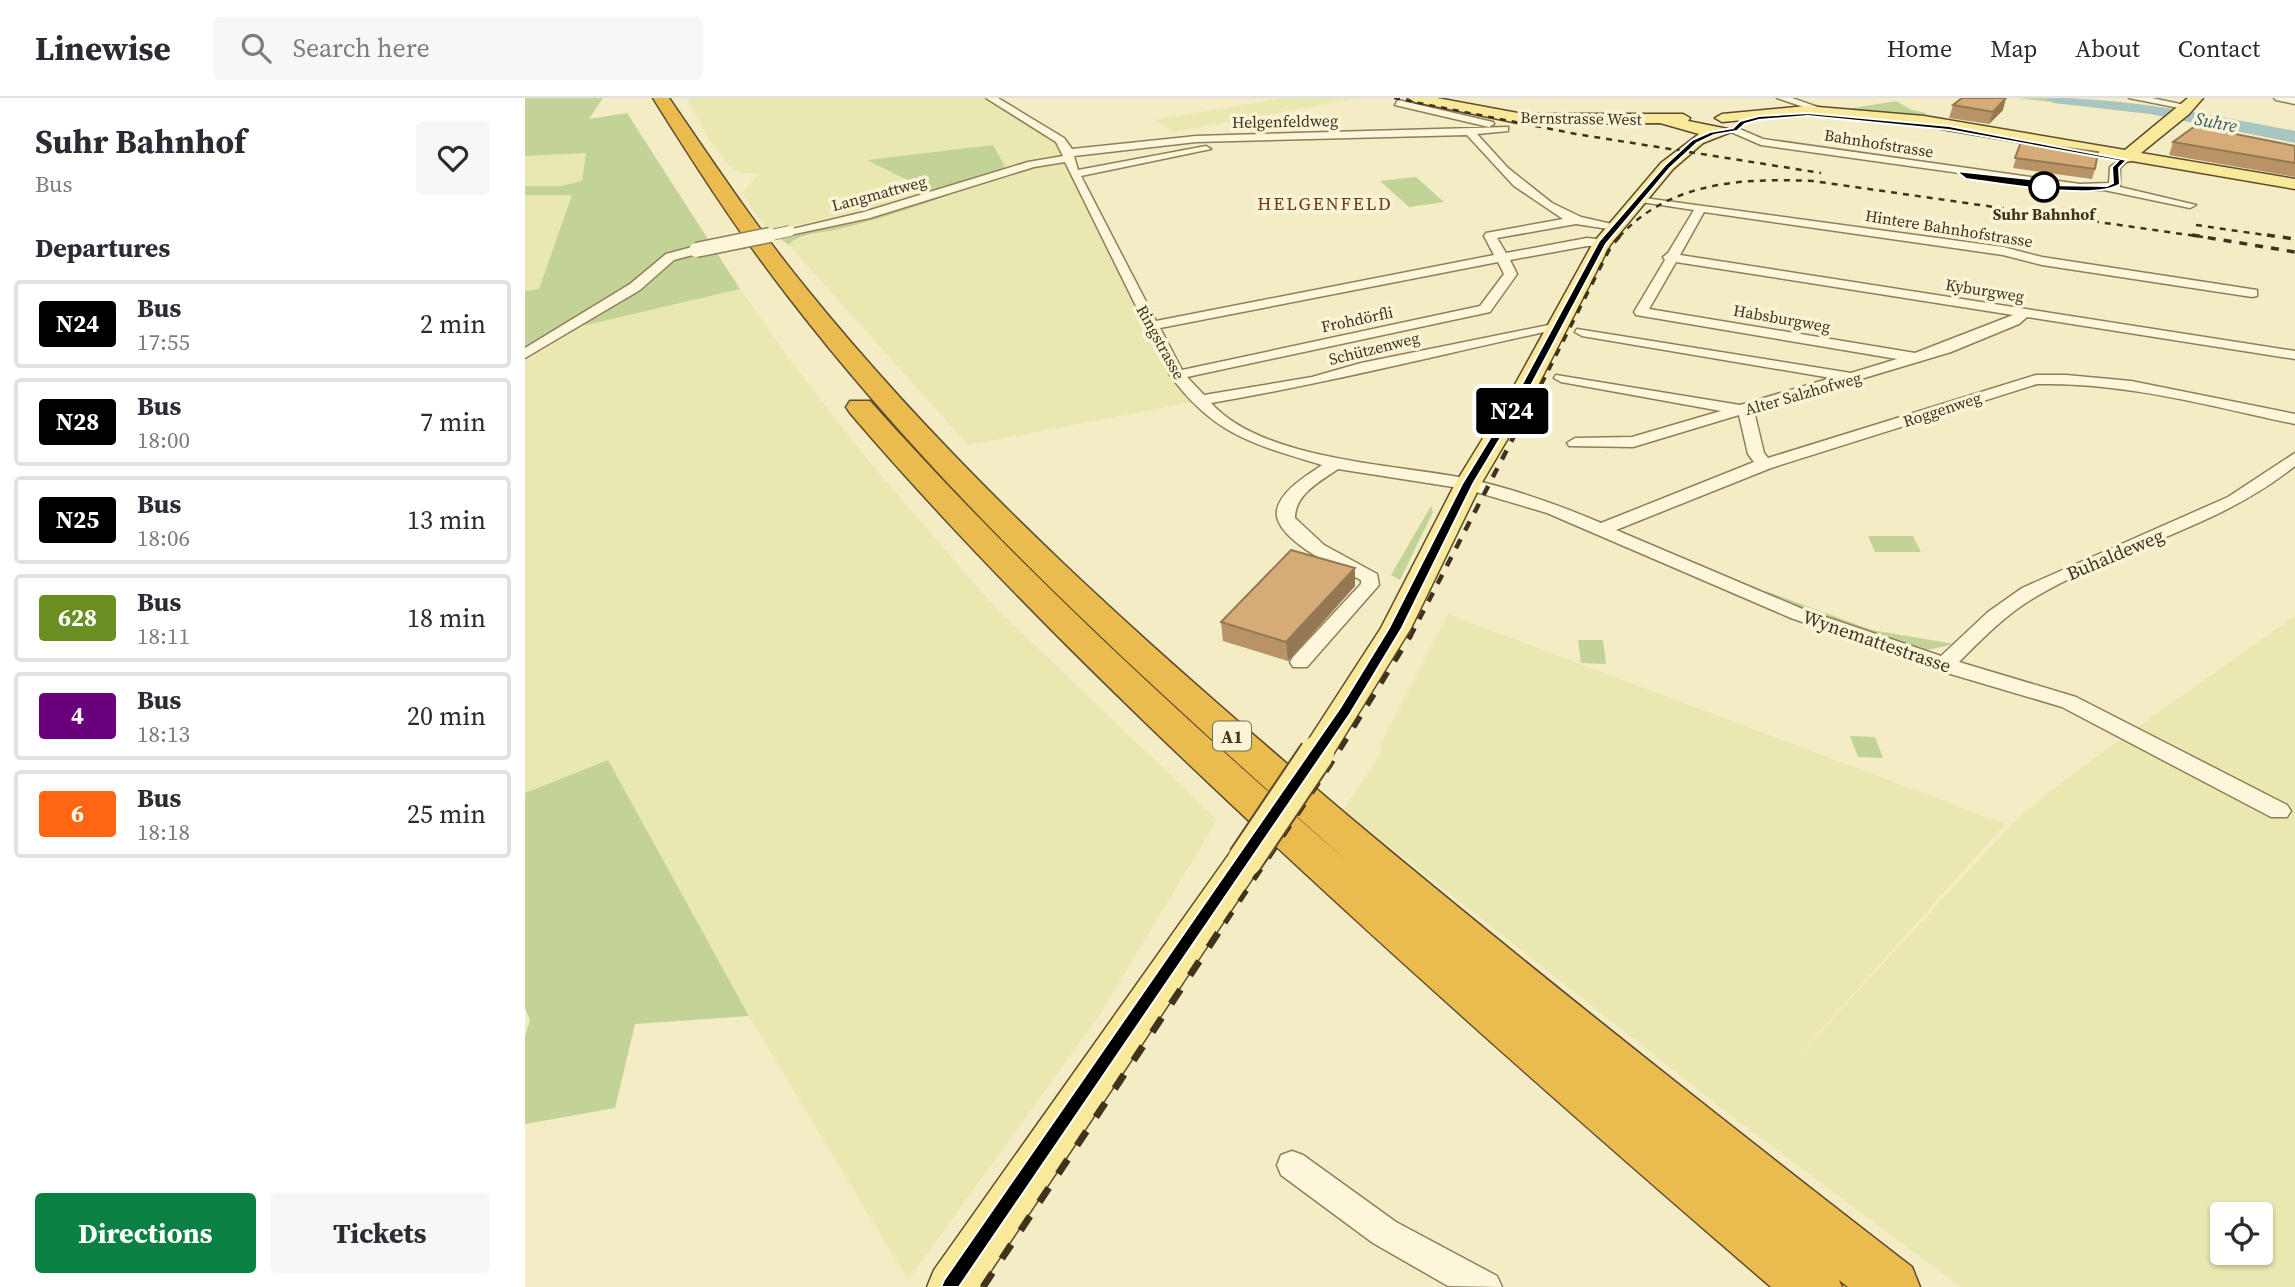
<!DOCTYPE html>
<meta charset="utf-8">
<style>
body{margin:0;font-family:"Source Serif 4",serif;background:#f7f7f7;color:#2b2b33;height:100vh;display:flex;flex-direction:column;font-size:26px;white-space:nowrap}
*{box-sizing:border-box;margin:0}
p{font-size:23px;color:#7c7c81}
.icon{flex:none;width:38px;height:38px;fill:none;stroke:currentColor;stroke-width:2;stroke-linecap:round;stroke-linejoin:round}
.map{position:relative;flex:1;overflow:hidden}
.panel{display:flex;flex-direction:column;background:#fff;width:525px}
.panel>*{flex:none}
.badge{padding:0 14px;border-radius:5px;font-size:24px;line-height:46px}
.buttons{position:absolute;left:1685px;top:1104px;display:grid;gap:14px}
.buttons a{display:grid;place-items:center;width:63px;height:63px;border-radius:7px;background:#fff;box-shadow:0 2px 5px #0004;font-size:35px}
.map>.badge{position:absolute;translate:-50% -50%;box-shadow:0 0 0 4px #fff}
h2{padding:0 35px;font-size:26px;line-height:63px}
.round{display:grid;place-items:center;flex:none;width:74px;height:74px;border-radius:7px;background:#f7f7f7}
.headline{display:flex;align-items:center;justify-content:space-between;height:119px;padding:0 35px}
h1{font-size:33px;font-weight:700;line-height:52px}
.primary-button{display:flex;gap:14px;margin-top:auto;padding:14px 35px}
.primary-button a{flex:1;height:80px;border-radius:7px;background:#0b8043;color:#fff;font-size:28px;font-weight:700;line-height:80px;text-align:center}
.primary-button a+a{background:#f7f7f7;color:#2b2b33}
ul{padding:0;list-style:none}
li{display:flex;align-items:center;gap:21px;height:88px;margin:0 14px 10px;padding:0 21px;border:4px solid #e1e1e2;border-radius:7px}
li div{flex:1}
li b{display:block;font-size:26px}
li em{font-style:normal}
li .badge{min-width:77px;font-weight:700;text-align:center}
header{display:flex;align-items:center;gap:42px;box-sizing:border-box;height:98px;padding:0 35px;background:#fff;border-bottom:2px solid #e1e1e2}
header strong{font-size:33px}
nav{display:flex;gap:38px;margin-inline-start:auto;font-size:24px}
.search{width:490px;height:63px;background:#f7f7f7;display:flex;align-items:center;gap:18px;box-sizing:border-box;padding:0 24px;border-radius:7px;color:#7c7c81;font-size:26px}
main{display:flex;flex:1;min-height:0}
.map>svg:first-child{display:block}
.farmland{fill:#e9e8b1;fill-rule:evenodd}
.green{fill:#c3d397}
.lines{fill:none;stroke-linecap:round;stroke-linejoin:round}
.river{fill:#a7c6c1;fill-rule:evenodd}
.minor-casing{stroke:#907e59;stroke-width:3}
.primary-casing{stroke:#5e4b2d;stroke-width:3}
.motorway-casing{stroke:#5e4b2d;stroke-width:3}
.minor{fill:#fcf7da;fill-rule:evenodd}
.primary{fill:#f9e99a;fill-rule:evenodd}
.motorway{fill:#eabb4e;fill-rule:evenodd}
.rail-far4{stroke:#3f331e;stroke-width:2.5;stroke-dasharray:6 6;stroke-linecap:butt}
.rail-far3{stroke:#3f331e;stroke-width:3.5;stroke-dasharray:8 8;stroke-linecap:butt}
.rail-far2{stroke:#3f331e;stroke-width:4.5;stroke-dasharray:10 10;stroke-linecap:butt}
.rail-far1{stroke:#3f331e;stroke-width:5;stroke-dasharray:13 13;stroke-linecap:butt}
.rail{stroke:#3f331e;stroke-width:7;stroke-dasharray:17 17;stroke-linecap:butt}
.minor-bridge-far1-casing{stroke:#907e59;stroke-width:12;stroke-linecap:butt}
.minor-bridge-casing{stroke:#907e59;stroke-width:17;stroke-linecap:butt}
.primary-bridge-casing{stroke:#5e4b2d;stroke-width:38;stroke-linecap:butt}
.minor-bridge-far1{stroke:#fcf7da;stroke-width:10}
.minor-bridge{stroke:#fcf7da;stroke-width:14}
.primary-bridge{stroke:#f9e99a;stroke-width:34}
.wall{fill:#b79366}
.shaded-wall{fill:#957853}
.building{fill:#d5ab77;stroke:#957853;stroke-width:2}
.line{fill:#000;stroke:#fff;stroke-width:2}
.stop-dot{fill:#fff;stroke:#000;stroke-width:3.5}
.labels{text-anchor:middle;dominant-baseline:central;stroke-width:7;stroke-linejoin:round;paint-order:stroke}
.far-street-label{font-size:16px;fill:#3f331e;stroke:#f9f4d6}
.far-stop-label{font-size:16px;font-weight:bold;fill:#3f331e;stroke:#f9f4d6}
.far-water-label{font-size:18px;font-style:italic;fill:#2c5c60;stroke:#f9f4d6}
.far-neighbourhood-label{font-size:18px;letter-spacing:2px;fill:#703719;stroke:#f9f4d6}
.shield{fill:#f9f4d6;stroke:#776d55;stroke-width:2}
.shield-label{font-size:18px;font-weight:bold;fill:#3f331e}
.street-label{font-size:19px;fill:#3f331e;stroke:#f9f4d6}
</style>
<header>
<strong>Linewise</strong>
<div class="search"><svg class="icon" aria-label="search" viewBox="0 0 24 24"><circle cx="10" cy="10" r="6"/><path d="M15 15l6 6"/></svg>Search here</div>
<nav><a>Home</a><a>Map</a><a>About</a><a>Contact</a></nav>
</header>
<main>
<section class="panel">
<div class="headline"><div><h1>Suhr Bahnhof</h1><p>Bus</p></div><a class="round"><svg class="icon" aria-label="heart" viewBox="0 0 24 24"><path d="M12 20l-8-8c-3-5 5-10 8-4 3-6 11-1 8 4z"/></svg></a></div>
<h2>Departures</h2>
<ul>
<li><span class="badge" style="background:#000;color:#fff">N24</span><div><b>Bus</b><p>17:55</p></div><em>2 min</em></li>
<li><span class="badge" style="background:#000;color:#fff">N28</span><div><b>Bus</b><p>18:00</p></div><em>7 min</em></li>
<li><span class="badge" style="background:#000;color:#fff">N25</span><div><b>Bus</b><p>18:06</p></div><em>13 min</em></li>
<li><span class="badge" style="background:#6b8e23;color:#fff">628</span><div><b>Bus</b><p>18:11</p></div><em>18 min</em></li>
<li><span class="badge" style="background:#6b007d;color:#fff">4</span><div><b>Bus</b><p>18:13</p></div><em>20 min</em></li>
<li><span class="badge" style="background:#ff6612;color:#fff">6</span><div><b>Bus</b><p>18:18</p></div><em>25 min</em></li>
</ul>
<div class="primary-button"><a>Directions</a><a>Tickets</a></div>
</section>
<div class="map">
<svg width="1770" height="1189" viewBox="0 0 1770 1189">
<rect width="100%" height="100%" fill="#f3ecc5"/>
<path class="farmland" d="M162,0H466L532,40L673,303L443,347L264,147L276,140L344,124L455,87L472,55L468,48L343,62L377,80V83L398,96L338,115H327L243,133L217,95L232,78L239,76L219,75L206,70L185,43Z
M758,0H832L649,34L630,22Z
M62,54L57,83L36,88H0V58Z
M0,97H47L14,191L0,193Z
M215,191L270,269L346,366L468,507L692,722L573,919L383,1182L224,918L83,662L0,695V256L40,232Z
M923,516L1480,726L1251,982L1485,728L1523,695L1604,635L1770,518V1189H1436L1213,1023L818,712L857,654L856,646ZM1698,1116H1736V1155H1698Z"/>
<path class="green" d="M0,0H78L64,21L102,15L215,191L40,232L0,256V193L14,191L47,97H0V88H36L57,83L61,55L0,58Z
M1492,0H1545L1643,14L1637,17Z
M1371,3L1387,12L1402,15L1393,20L1322,11Z
M1668,17L1770,37V43L1658,23Z
M468,47L483,74C429,96 373,117 314,131C300,135 273,135 264,147L253,139L410,96L342,62Z
M891,79L919,104L884,109L855,83Z
M906,408L908,414L875,482L866,477Z
M1343,438H1388L1396,454H1350Z
M1241,493L1347,532L1429,546L1403,552L1386,549L1249,499Z
M1053,542H1078L1081,566L1056,565Z
M1325,638L1350,639L1358,660L1333,659Z
M83,662L224,918L110,926L90,1010L0,1026V938L5,922L0,910V695Z"/>
<g class="lines">
<path class="river" d="M1520,0C1606,0 1686,17 1770,33V45L1625,16L1529,5Z"/>
<defs>
<path id="minor" d="M461,0H473L539,40L547,51L671,38L983,29V33L952,36L983,70L1027,105L1056,119L1096,128L1090,132L1051,126L972,140L981,155L1062,140L1081,142V148H1062L985,162L992,176L965,214L662,279L679,297L787,279L836,265L1038,224L1040,227L1033,231C917,256 803,285 686,305C738,363 871,366 944,381C989,391 1034,407 1076,425L1229,364L1223,356L1214,317L1108,349L1044,348L1042,345L1050,340L1107,339L1196,313L1036,284L1029,280L1031,277L1215,307L1306,280L1057,238L1050,234L1052,231L1326,275L1372,261L1111,217L1109,214L1140,162L1138,159L1143,155L1169,112L1116,104L1110,101L1112,99L1478,149L1517,159L1732,192V198L1727,199L1517,167L1478,157L1179,114L1155,157L1770,253V261L1502,219L1494,226L1426,254L1229,313L1239,355L1243,360L1511,277H1541L1606,283L1770,316V326C1685,308 1600,284 1512,286L1246,370L1091,432L1280,512L1416,558L1463,514L1497,490L1703,399L1770,355V368C1693,430 1596,449 1512,498C1482,515 1458,540 1434,564L1551,599L1762,707L1766,713L1762,719H1746L1537,609L1412,572L1266,520L1022,415L941,391L813,371C796,383 770,396 770,420L799,447L852,476L854,487L782,569H768L765,564L768,559L836,486V482C815,471 747,441 752,412C756,392 783,377 797,367C728,346 689,337 645,277L540,64L509,69L345,120L265,137L259,133L339,114L503,64L538,58L531,44ZM942,37L989,88L1038,121L961,135L959,138L969,157L631,223L556,78L686,51L681,48L553,72L549,58L671,44ZM973,164L979,176L955,208L657,272L635,230ZM1151,164L1488,217L1390,255L1124,211Z
M1252,0H1267L1304,13L1296,15Z
M1604,0H1627L1669,9L1664,12Z
M1749,0H1770V6L1751,2Z
M873,2L968,24L969,26L964,29L870,7Z
M1210,29L1238,41L1555,86L1584,85L1585,69L1599,59L1604,62L1595,70V89L1671,107L1665,110L1579,92H1555L1236,47L1206,34L1205,32Z
M171,148L177,152L175,155L149,162L115,192L0,260V250L105,186L141,156Z
M767,1053L778,1057L871,1124L972,1178L977,1189L923,1188L848,1145L756,1077L752,1067L756,1057Z"/>
<path id="primary" d="M883,0H912L998,16H1158L1165,20L1163,23L1203,31L1206,34L1178,45L1148,71L1085,147L1006,301L956,386L886,530L804,663L792,666L780,663L775,655L856,530L930,386L982,301L1068,145L1136,65L1174,36L1135,25L998,26L890,4Z
M1663,0H1678L1664,16L1616,55L1770,81V91L1607,63L1593,65L1592,61L1399,28L1281,16L1197,24L1190,20L1197,16L1281,8L1399,18L1600,52Z
M720,749L733,752L738,762L733,772L455,1189H402L409,1172L707,752Z"/>
<path id="motorway" d="M128,0H144C188,64 231,129 280,189C439,386 630,554 822,717C1007,872 1196,1021 1387,1169L1395,1189H1323L1314,1182L1317,1189H1246C1080,1046 915,901 755,752C605,612 458,470 325,315L321,309L325,303H345C493,469 656,618 823,764C625,587 424,408 262,197C213,134 170,67 128,0Z"/>
</defs>
<use href="#minor" class="minor-casing"/>
<use href="#primary" class="primary-casing"/>
<use href="#motorway" class="motorway-casing"/>
<use href="#minor" class="minor"/>
<use href="#primary" class="primary"/>
<use href="#motorway" class="motorway"/>
<path class="rail-far4" d="M869,0L1051,36L1296,75
M1671,127L1754,139
M1094,139C1145,83 1218,80 1288,83L1678,139"/>
<path class="rail-far3" d="M1667,137L1770,154
M1742,137L1770,141
M1002,315L1086,148L1096,137"/>
<path class="rail-far2" d="M885,539L1002,313"/>
<path class="rail-far1" d="M700,825L806,666L886,537"/>
<path class="rail" d="M458,1189L701,823"/>
<defs>
<path id="minor-bridge-far1" d="M237,139L265,133"/>
<path id="minor-bridge" d="M171,152L245,137"/>
<path id="primary-bridge" d="M720,762L792,655"/>
</defs>
<use href="#minor-bridge-far1" class="minor-bridge-far1-casing"/>
<use href="#minor-bridge" class="minor-bridge-casing"/>
<use href="#primary-bridge" class="primary-bridge-casing"/>
<use href="#minor-bridge-far1" class="minor-bridge-far1"/>
<use href="#minor-bridge" class="minor-bridge"/>
<use href="#primary-bridge" class="primary-bridge"/>
</g>
<path class="wall" d="M1428,7L1478,12L1464,26L1424,20Z
M1496,44L1570,71L1567,81L1488,70Z
M1648,44L1770,48V79L1644,57Z
M830,488L763,563L698,543L696,524Z"/>
<path class="shaded-wall" d="M1481,0L1478,12L1464,26L1468,14Z
M830,470V488L763,563L761,544Z"/>
<path class="building" d="M1437,0H1481L1468,14L1428,7Z
M1670,28L1770,48V65L1648,44Z
M1496,44L1573,54L1570,71L1490,60Z
M766,452L830,470L761,544L696,524Z"/>
<path class="line" d="M1283,15L1424,28L1602,62L1594,70L1595,86C1572,103 1473,85 1441,81L1431,73L1514,82L1518,84L1515,86L1523,87L1582,88L1588,85L1587,69L1593,63L1424,32L1283,18L1234,22L1220,26L1212,33L1189,37L1172,45L1145,70L1081,146L999,301L948,386L877,530L825,616L434,1189H416L419,1182L815,610L864,530L937,386L989,301L1074,143L1140,67L1167,42L1185,34L1208,30L1215,23L1234,18Z"/>
<circle class="stop-dot" cx="1519" cy="89" r="14"/>
<g class="labels">
<g class="far-street-label">
<text transform="translate(1056 20) rotate(1)">Bernstrasse West</text>
<text transform="translate(760 23) rotate(-1)">Helgenfeldweg</text>
<text transform="translate(1354 45) rotate(9)">Bahnhofstrasse</text>
<text transform="translate(354 95) rotate(-15)">Langmattweg</text>
<text transform="translate(1424 130) rotate(9)">Hintere Bahnhofstrasse</text>
<text transform="translate(1460 192) rotate(9)">Kyburgweg</text>
<text transform="translate(1257 220) rotate(10)">Habsburgweg</text>
<text transform="translate(832 221) rotate(-12)">Frohdörfli</text>
<text transform="translate(636 244) rotate(61)">Ringstrasse</text>
<text transform="translate(849 250) rotate(-14)">Schützenweg</text>
<text transform="translate(1278 295) rotate(-16)">Alter Salzhofweg</text>
<text transform="translate(1417 311) rotate(-18)">Roggenweg</text>
</g>
<g class="far-stop-label">
<text x="1519" y="116">Suhr Bahnhof</text>
</g>
<g class="far-water-label">
<text transform="translate(1691 24) rotate(11)">Suhre</text>
</g>
<g class="far-neighbourhood-label">
<text x="800" y="105">HELGENFELD</text>
</g>
<rect class="shield" x="688" y="623.5" width="38" height="29" rx="5"/>
<g class="shield-label">
<text x="707" y="638">A1</text>
</g>
<g class="street-label">
<text transform="translate(1590 456) rotate(-23)">Buhaldeweg</text>
<text transform="translate(1352 543) rotate(19)">Wynemattestrasse</text>
</g>
</g>
</svg>
<div class="buttons">
<a><svg class="icon" aria-label="locate" viewBox="0 0 24 24"><circle cx="12" cy="12" r="6"/><path d="M12 2v4M12 18v4M2 12h4M18 12h4"/></svg></a>
</div>
<b class="badge" style="left:987px;top:313px;background:#000;color:#fff">N24</b>
</div>
</main>
